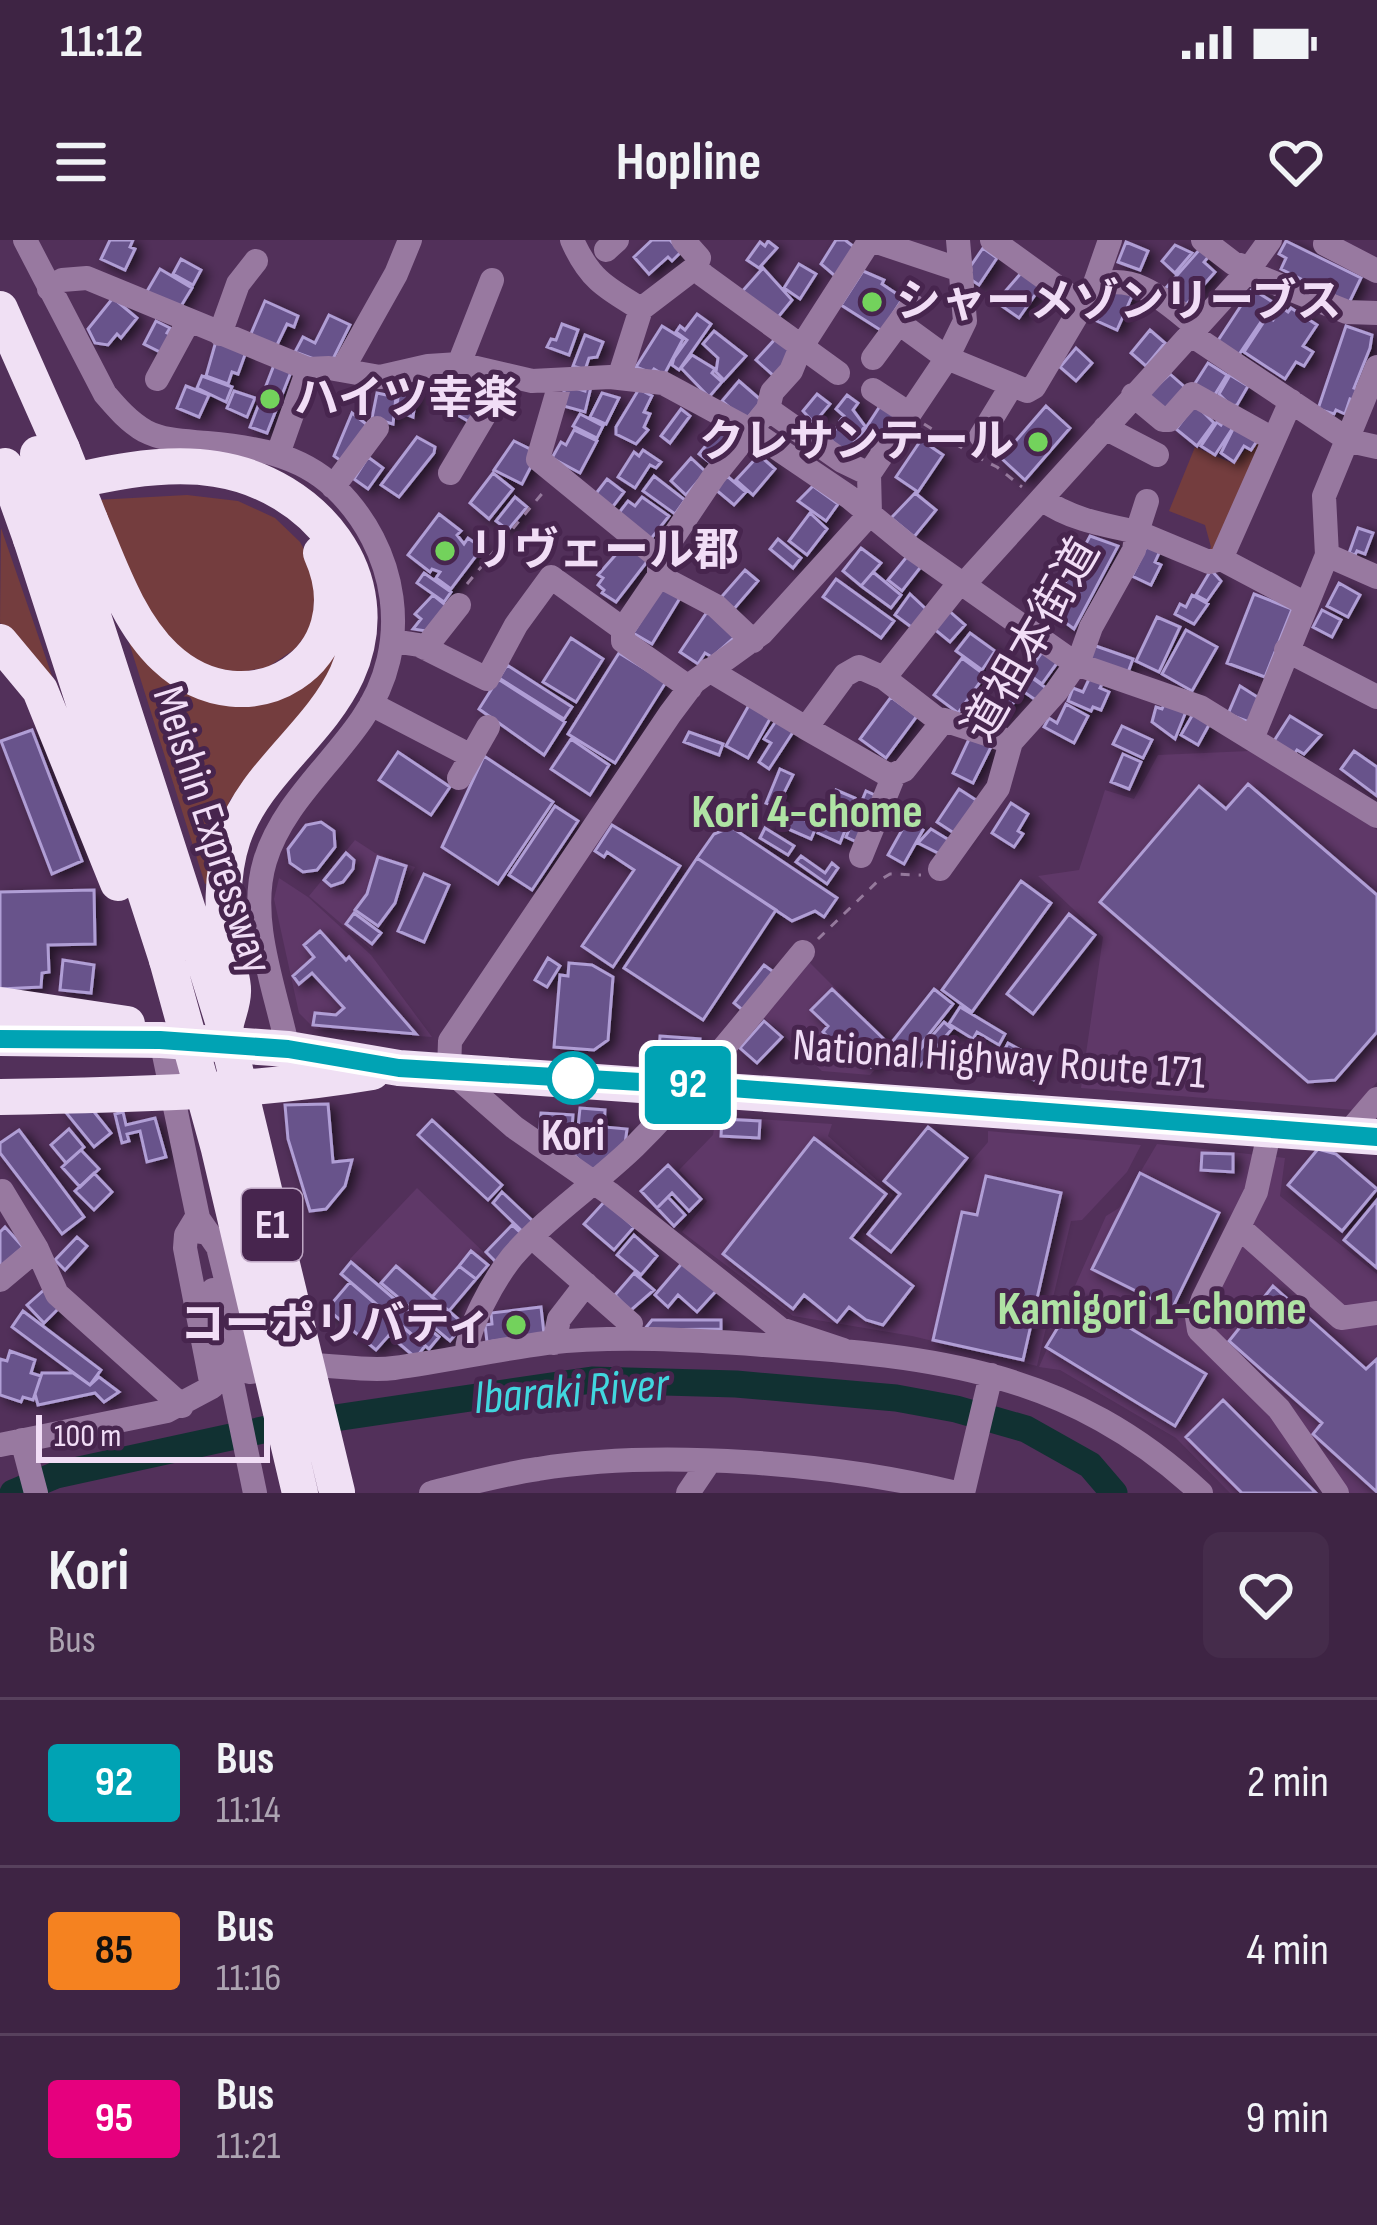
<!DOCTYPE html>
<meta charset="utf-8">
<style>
body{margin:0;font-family:"Sofia Sans Condensed","Noto Sans JP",sans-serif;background:#452c4b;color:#f1f3f6;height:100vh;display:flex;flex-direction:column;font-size:45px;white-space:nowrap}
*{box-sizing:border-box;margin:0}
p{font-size:39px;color:#ada4b2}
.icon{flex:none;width:66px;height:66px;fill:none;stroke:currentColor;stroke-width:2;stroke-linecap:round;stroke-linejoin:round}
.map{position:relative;height:1253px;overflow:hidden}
.drawer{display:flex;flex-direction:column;background:#3e2444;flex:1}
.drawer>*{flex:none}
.badge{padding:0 24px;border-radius:9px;font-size:42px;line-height:78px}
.scale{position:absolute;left:36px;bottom:30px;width:234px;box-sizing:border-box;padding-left:12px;border:6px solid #f1ddf6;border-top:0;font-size:33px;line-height:42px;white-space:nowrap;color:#f1ddf6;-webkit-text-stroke:9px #47254e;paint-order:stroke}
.map>.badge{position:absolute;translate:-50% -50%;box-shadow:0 0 0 6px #fff}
.round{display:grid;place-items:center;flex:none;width:126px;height:126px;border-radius:18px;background:#452c4b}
.summary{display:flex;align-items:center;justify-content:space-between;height:204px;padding:0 48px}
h1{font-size:57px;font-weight:700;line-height:90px}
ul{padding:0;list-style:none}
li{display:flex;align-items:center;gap:36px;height:168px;padding:0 48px;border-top:3px solid #57415d}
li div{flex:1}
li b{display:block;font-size:45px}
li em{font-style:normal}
li .badge{min-width:132px;font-weight:700;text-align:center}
.status{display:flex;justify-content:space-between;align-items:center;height:84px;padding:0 60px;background:#3e2444;direction:ltr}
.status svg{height:33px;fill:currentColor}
header{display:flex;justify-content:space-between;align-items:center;height:156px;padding:0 48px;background:#3e2444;font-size:54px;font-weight:700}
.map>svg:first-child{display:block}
.built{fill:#5f3868}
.green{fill:#743d3e}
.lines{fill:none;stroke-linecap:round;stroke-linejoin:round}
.river{stroke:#113132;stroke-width:27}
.building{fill:#67528b;stroke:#b09ed5;stroke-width:3;filter:url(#shadow)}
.path{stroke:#95799c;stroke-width:3;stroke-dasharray:9 9;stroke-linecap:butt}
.minor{stroke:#9879a0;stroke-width:24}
.highway{stroke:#f0e0f4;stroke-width:36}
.highway-bridge{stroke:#f0e0f4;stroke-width:36}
.line-casing{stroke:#fff;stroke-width:27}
.line{stroke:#00a3b4;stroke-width:18}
.poi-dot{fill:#73d25c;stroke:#47254e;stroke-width:4.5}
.stop-dot{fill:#fff;stroke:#00a3b4;stroke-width:6}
.labels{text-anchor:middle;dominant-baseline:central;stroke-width:10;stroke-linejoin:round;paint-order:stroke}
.shield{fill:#47254e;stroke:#bea6c4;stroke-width:3}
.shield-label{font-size:42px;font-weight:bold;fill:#f1ddf6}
.poi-label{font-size:45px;font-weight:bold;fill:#f1ddf6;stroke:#47254e;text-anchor:start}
.street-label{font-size:45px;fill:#f1ddf6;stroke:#47254e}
.stop-label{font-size:45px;font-weight:bold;fill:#f1ddf6;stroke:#47254e}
.neighbourhood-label{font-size:48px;font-weight:bold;fill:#afe3a4;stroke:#47254e}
.water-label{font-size:48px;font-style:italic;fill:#41d7df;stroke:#47254e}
</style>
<div class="status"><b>11:12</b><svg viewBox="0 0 49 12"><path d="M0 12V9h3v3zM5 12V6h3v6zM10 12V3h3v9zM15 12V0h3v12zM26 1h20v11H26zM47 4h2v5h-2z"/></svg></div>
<header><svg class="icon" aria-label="menu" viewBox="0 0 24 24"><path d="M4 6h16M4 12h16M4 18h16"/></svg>Hopline<svg class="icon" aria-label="heart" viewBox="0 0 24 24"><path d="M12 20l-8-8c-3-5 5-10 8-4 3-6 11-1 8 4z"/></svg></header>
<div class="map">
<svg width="1377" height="1253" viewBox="0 0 1377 1253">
<defs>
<filter id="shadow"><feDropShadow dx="6" dy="4" stdDeviation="6" flood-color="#0009"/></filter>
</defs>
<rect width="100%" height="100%" fill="#52305a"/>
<path class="built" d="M1249,511L1377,590V842L1353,870L1081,848L1103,697L1038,636L1079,630L1105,550L1134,559L1158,515Z
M355,600L375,613L415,627L372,710L309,656Z
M279,638L308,657L371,715L432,797L315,789L299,773L274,659Z
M807,720L895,808L870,835L822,831L761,775Z
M716,876L832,884L828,896L893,955L863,992L893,1014L988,902V891L1141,905L1127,932L1082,980L1071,981L1037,1126L912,1096L793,1076L682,992L707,961L679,930L713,895Z
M1157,904L1285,918L1280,956L1377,1034V1253H1230L1176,1198L1060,1130L1039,1127L1106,976L1119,968Z
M417,948L497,1025L459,1106L350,1019Z"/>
<path class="green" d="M1260,198L1266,201L1217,309L1207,315L1211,307L1205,285L1169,271L1195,207L1234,224L1245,210L1252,211Z
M187,255L238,261L275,278L300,302L315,330L313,386L295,409L268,427L242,432L207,428L158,395L96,260Z
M1,288L61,462L20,402L0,383Z
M336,394L334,434L230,560L217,594L210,643L205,644L127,396L217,461Z"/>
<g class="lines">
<path class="river" d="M13,1253L56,1235L281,1186L592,1140L736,1144L896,1158L956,1169L1026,1189L1090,1225L1114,1253"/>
</g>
<path class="building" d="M110,0H133L130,7L135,9L125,30L101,19Z
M652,0H670L681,12L672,21L668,17L649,34L634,17Z
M836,0H845L858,10L835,36L821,24Z
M768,1L777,8L759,28L747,20L760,2L765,6Z
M1286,1L1361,38L1349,63L1281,29L1286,18L1279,14Z
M1126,2L1148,11L1140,30L1118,22Z
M1175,5L1192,13L1175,33L1162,21Z
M983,8L997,18L979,45L967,37L968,30Z
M1201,8L1209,16L1204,22L1215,32L1184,67L1164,50Z
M181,19L201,30L193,45L173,34Z
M799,24L816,34L800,59L784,48Z
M763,28L792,60L775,81L739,55Z
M160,29L192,48L178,71L146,53Z
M863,31L884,40L882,44L903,58L882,91L841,65Z
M1022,32L1042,45L1019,78L996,62Z
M1113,45L1133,54L1117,90L1097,81Z
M1252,49L1279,66L1272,76L1267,73L1238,116L1217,102Z
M113,58L137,78L121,98L117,94L108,105L95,103L88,89Z
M265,61L298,76L294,87L287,84L276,107L250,96Z
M1281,67L1288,72L1291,68L1317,85L1303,106L1313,112L1304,126L1296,122L1285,139L1244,112L1267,77L1273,80Z
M697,74L711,84L679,130L672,125L674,118L687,100L676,92L680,86L685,90Z
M329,75L350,85L330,125L295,112L303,97L315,103Z
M156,81L170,88L167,93L173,96L164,114L144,104Z
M562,84L578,90L569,115L547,107L551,99L556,100Z
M662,86L683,99L664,135L654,129L651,133L636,127Z
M1346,86L1372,95L1370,108L1354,148L1357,149L1353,160L1350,159L1345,174L1336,170L1334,174L1318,169Z
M1150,90L1165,103L1146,126L1131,113Z
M714,91L746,116L724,140L716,132L718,118L703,104Z
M585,95L603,102L597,117L589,118L585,130L573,126Z
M777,97L794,113L774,136L756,120Z
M216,101L246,112L238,134L232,132L228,144L206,136Z
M1076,108L1092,123L1076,141L1060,127Z
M692,115L715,129L712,133L722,142L709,157L681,128Z
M1208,123L1227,135L1214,156L1194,145Z
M274,125L291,132L267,193L250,187Z
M1170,134L1187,149L1165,171L1146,156Z
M1230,135L1248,146L1237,165L1231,166L1219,154Z
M202,136L232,147L226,162L197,148Z
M465,137L491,152L473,184L447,169Z
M739,141L762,161L745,181L722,161Z
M566,145L585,151L586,146L591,147L585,172L560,165Z
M186,146L209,155L199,177L177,168Z
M410,146L417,147L413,177L396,170L399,152L410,153Z
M639,149L652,156L644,172L650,174L644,187L648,190L636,204L616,194V187Z
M234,151L255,158L247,177L227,168Z
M377,153L396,157L393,184L372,178Z
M602,153L619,158L606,184L590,177Z
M817,154L830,164L814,183L803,171Z
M847,155L858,163L853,170L865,186L858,196L840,181L844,176L836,169Z
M1195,164L1214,183L1197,206L1176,189Z
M880,166L901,178L876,211L858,200Z
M1046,166L1070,188L1025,240L1001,218Z
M681,169L690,176L670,203L661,196Z
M352,173L370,187L344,223L334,216Z
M580,174L603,186L597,198L573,186Z
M1226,177L1236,183L1215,215L1201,206L1217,182L1221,185Z
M840,183L858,197L845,215L829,198Z
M1236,183L1259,198L1251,210L1244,206L1234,222L1221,213Z
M723,185L737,197L713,225L699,214Z
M574,190L597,201L580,233L552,218L561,202L566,205Z
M417,197L435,207L434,213L399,257L381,245Z
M921,200L943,215L918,252L896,237Z
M514,201L538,213L522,244L494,230Z
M643,210L661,222L656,228L650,225L635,248L618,237L634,212L639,216Z
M759,215L775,229L753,255L736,240Z
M368,217L383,228L368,249L354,239Z
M691,218L706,232L686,255L671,241Z
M493,233L513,249L489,279L470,263Z
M654,236L685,260L675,274L643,251Z
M727,236L746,252L734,265L715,249Z
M607,239L624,252L608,273L591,260Z
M813,246L838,264L826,281L798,261Z
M915,253L936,270L914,297L891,278Z
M515,257L527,267L508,290L496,281Z
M642,257L669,276L650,300L618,274L628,261L635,266Z
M810,273L827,289L807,315L789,301Z
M439,274L461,291L457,295L464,304L468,298L482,308L451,349L436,338L440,332L432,329L430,332L408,315Z
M1358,288L1373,293L1365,314L1357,311L1355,315L1349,313Z
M1090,296L1118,306L1074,389L1050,371Z
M778,299L801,318L793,328L770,309Z
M626,303L649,319L616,362L602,353L604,350L598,345L603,338L598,335Z
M1147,305L1160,311L1155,322L1161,325L1151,345L1132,336Z
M861,308L881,323L861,346L843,331Z
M909,314L923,324L902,351L888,340Z
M745,330L758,341L733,370L717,362Z
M1211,330L1221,341L1207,361L1196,355Z
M873,332L901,355L891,368L861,346Z
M424,333L451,352L444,362L417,343Z
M836,339L894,381L881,398L823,357Z
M1339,343L1360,355L1348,377L1327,366Z
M662,347L680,358L652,404L633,393Z
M910,354L927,370L914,389L895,375Z
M1254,354L1292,369L1265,437L1227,423Z
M433,355L448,367L426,391L413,389L421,379L415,374Z
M1192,355L1208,364L1194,384L1175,374L1180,364L1186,367Z
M948,370L965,385L950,402L933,388Z
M1322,370L1341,380L1332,397L1313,387Z
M707,372L738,394L712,417L705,413L698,424L680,412Z
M1157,377L1180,387L1159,432L1136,421Z
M1186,390L1217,407L1192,451L1162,434Z
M970,393L995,411L982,430L956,411Z
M571,398L603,419L576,462L543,442Z
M1090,404L1133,419L1127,435L1084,420Z
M1045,408L1060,419L1042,444L1027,433Z
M619,413L666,442L615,523L568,494Z
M998,413L1017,427L1007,440L988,426Z
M962,418L985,435L958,473L934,455Z
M507,425L572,467L564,479L499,438Z
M1018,428L1049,450L1040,463L1008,441Z
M1090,437L1103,442L1100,448L1109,452L1101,470L1093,467L1091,471L1068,461L1073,448L1083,452Z
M498,439L565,482L544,515L479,469Z
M1011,443L1022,453L991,489L980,479Z
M1240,446L1259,458L1249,482L1228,474Z
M891,457L917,476L886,518L860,499Z
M1166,460L1187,469L1175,499L1152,482L1156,467L1162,469Z
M1066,464L1088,476L1074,503L1044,487L1049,478L1057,483Z
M749,465L771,477L748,518L726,506Z
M1193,474L1210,483L1198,505L1181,495Z
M780,475L797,486L769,529L759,522L771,503L764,499Z
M1290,476L1321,495L1304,514L1297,510L1292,517L1272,504Z
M1122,486L1152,500L1143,518L1113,504Z
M32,490L82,621L52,634L1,501Z
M689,492L723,504L719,515L684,502Z
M970,497L991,507L973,543L953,533Z
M571,499L609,525L590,555L551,529Z
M1354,511L1377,527V556L1341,529Z
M398,512L450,547L431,575L379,540Z
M1123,514L1141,522L1129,549L1111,542Z
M484,516L553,562L498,644L442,607Z
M780,529L793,535L777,567L766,563Z
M1248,544L1377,655V792L1335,840L1308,842L1100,662L1199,546L1226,569Z
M959,549L976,560L960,597L937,582Z
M836,550L855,558L851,567L858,570L866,551L879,557L859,603L846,597L852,583H848L840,603L818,593Z
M1011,563L1028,574L1018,591L1023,594L1014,607L992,593Z
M555,566L578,581L532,650L509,635Z
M778,568L817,585L811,599L772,582Z
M907,581L923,590L904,624L888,615Z
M321,582L334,591L335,607L317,630L303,632L290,623L288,609L306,585Z
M612,585L680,626L613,727L582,706L634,630L607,612L604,617L595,611Z
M731,587L837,658L824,677L815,671L792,681L697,618L714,594Z
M765,588L794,606L788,615L760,598Z
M931,589L949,600L940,614L918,603Z
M346,613L354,620L353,629L343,642L331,646L324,640Z
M801,616L825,633L832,623L838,628L827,644L796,622Z
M378,617L406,626L395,663L378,686L355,670L367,654Z
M697,618L776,670L703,780L624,728Z
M424,634L449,645L424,702L398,691Z
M1021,641L1051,663L972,772L942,750Z
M94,650L95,704L48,705L49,732L42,733L41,747L0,749V652Z
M354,673L381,693L372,704L346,684Z
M1069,674L1095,695L1033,774L1007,754Z
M320,691L346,720L349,717L416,794L313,785L315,773L336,775L344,768L312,733L299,744L293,736L314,717L304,705Z
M548,718L560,726L547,747L535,740Z
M63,720L94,725L91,753L60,750Z
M569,723L592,725L613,737L608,800L594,810L554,807L560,735L568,736Z
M764,725L775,733L745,772L734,763Z
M832,749L892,807L871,827L851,808L846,814L823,792L828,786L811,770Z
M934,749L953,764L911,817L892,802Z
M960,767L1005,794L999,805L977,792L973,799L949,784Z
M764,781L782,797L757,823L740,808Z
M944,782L952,789L920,826L912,819Z
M660,796L700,799L699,811L659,812Z
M1008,803L1044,823L1034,840L1009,826L1014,817L1004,811Z
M328,864L333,922L352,920L345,946L326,969L310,971L288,899L285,865Z
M91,868L111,893L94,907L63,869Z
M580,868L605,870L604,887L627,889L625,904L596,936L575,916Z
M123,872L126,885L155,878L166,917L147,922L140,891L127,894L129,901L122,903L115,874Z
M541,873L573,875L571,902L558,901L559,896L539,894Z
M722,879L760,881L759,898L721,896Z
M432,880L502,945L488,960L418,895Z
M928,887L967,918L891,1012L868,994L900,954L884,941Z
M69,889L84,907L66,923L51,905Z
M19,890L84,977L62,994L0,913V903Z
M814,898L886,954L851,998L913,1046L883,1085L866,1080L849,1067L837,1082L804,1055L793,1069L723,1014Z
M1318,909L1336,914L1377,949L1342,991L1288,945Z
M81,910L99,929L80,947L62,927Z
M1202,913L1233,914V932L1201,930Z
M668,925L701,959L689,971L672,953L657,968L641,951Z
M94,933L112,952L94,970L75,951Z
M1140,933L1219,973L1172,1069L1092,1029Z
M986,936L1061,953L1023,1120L933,1100L962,972L977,975Z
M502,952L535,983L525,994L493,963Z
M668,957L685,975L674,986L657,968Z
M1377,960V1028L1344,1000Z
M605,961L634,987L614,1010L584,984Z
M512,985L523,995L497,1023L486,1012Z
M5,987L23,1007L0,1028V992Z
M634,995L657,1016L641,1035L617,1015Z
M77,997L87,1006L65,1030L55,1020Z
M471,1011L488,1025L476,1039L459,1026Z
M684,1021L717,1050L697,1072L678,1055L668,1067L655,1055Z
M351,1022L439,1097L429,1109L341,1034Z
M396,1026L464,1084L450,1101L381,1043Z
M459,1026L476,1039L449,1071L432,1057Z
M634,1033L654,1050L630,1071L615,1055Z
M350,1042L399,1084L376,1110L327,1069Z
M1273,1046L1366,1129L1377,1119V1252L1313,1194L1322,1183L1229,1101Z
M45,1049L61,1066L44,1083L27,1065Z
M1077,1056L1206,1134L1175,1186L1046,1107Z
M541,1067L544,1094L487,1102L485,1085L492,1084L491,1073Z
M23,1071L101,1130L90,1145L12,1087Z
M652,1080H721V1089L644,1090Z
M399,1084L425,1106L416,1118L389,1095Z
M10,1111L35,1120L31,1133L41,1136L33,1160L23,1157L21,1162L0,1155V1119L7,1121Z
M42,1133H73L90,1145L99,1137L119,1152L104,1162L95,1153L38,1165L35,1154Z
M1223,1160L1316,1253H1242L1186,1197Z"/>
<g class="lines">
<path class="path" d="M924,184L967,211
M975,216L997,227L1022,247
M467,344L545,250
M818,699L878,641L890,634L921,635"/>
<path class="minor" d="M25,0L105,154C117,168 129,182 145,191C164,201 186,201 207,203C253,207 299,214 334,247C398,308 414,404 362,479C330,526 282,565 265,621C246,683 279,758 290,819
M572,0C589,39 606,48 641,69
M683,0L699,18L696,27L703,35L838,133
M871,0L961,30
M992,0L1082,65
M1203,0L1233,23L1250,28
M1327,0L1325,4L1377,31
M606,10L617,0
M1247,32L1347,72L1377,73
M1094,46L1110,0
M49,49L62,40L87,38L308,129L329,128L380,137L428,126L459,124L532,141L610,137L663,143L750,190L849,257L910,307L1076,424L1200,467L1377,576
M899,83L947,118L965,81L958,0
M220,94L238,44L256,21
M1190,94L1350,201L1377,207
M873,118L912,65
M459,124L492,40
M342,130L396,34L410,0
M619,138L641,69L696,27
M157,139L188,82
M561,140L538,219L659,318L714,236L768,169L772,152L791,131L800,109L870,0
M873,150L908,173
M1133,155L1163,180H1169L1192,154L1273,199
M768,169L842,221L869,234L870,274L762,393L694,442L670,474L450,801L449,830L514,887L609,953L780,1089L843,1110
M1105,188L1157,215
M981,196L1012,145
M278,214L308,129
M450,233L507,137
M869,234L947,118L1027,151L1034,147L1094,46C1137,31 1165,62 1197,87
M333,247L377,188
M1042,259C1069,279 1104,285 1137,292L1147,261
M1327,315L1377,337
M1221,319L1291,161
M659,336L716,366L753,401
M965,343L1247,32L1270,0
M623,389V401L690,448
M393,401L419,405L487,439L516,385L551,337L623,389L659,336V318
M425,408L459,365
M1286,410L1377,457
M709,430L806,488L845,435L859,427L884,438L941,482
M884,438L961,341
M371,464L469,515
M806,488L890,536L904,530L944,480L1011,502
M1252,499L1327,315L1324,256L1377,127
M459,538L488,487
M861,616L894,535
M940,629L998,548L1011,502L1056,452L1080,418L1091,387L1134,310L1137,292L1209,322L1221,319L1306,364
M161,800L201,992
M1270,889L1256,952L1203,1059L1197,1077L1199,1090L1279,1169L1337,1253
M1347,894L1377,859
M2,951L37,1009L57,1054L182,1166
M197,977L218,1007L249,1132C266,1130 285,1126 303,1125C333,1124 364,1132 394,1128C445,1121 495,1110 546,1103C619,1095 691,1100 764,1105C934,1116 1071,1131 1201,1253
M1241,989L1341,1078L1377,1073
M532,997L631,1084
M0,1040L37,1009
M213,1050L255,1253
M554,1103L559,1079L586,1044
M467,1115C465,1090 496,1037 512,1017C545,978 597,943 635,906C696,845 748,778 803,712
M22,1200L36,1253
M0,1205L167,1171L212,1147L185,1008L186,995L197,977
M431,1253C466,1244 502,1234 538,1229C660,1209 837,1223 956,1253
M688,1253L709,1222
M963,1253L991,1135"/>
<path class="highway" d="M0,69L62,209
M44,248C98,235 161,220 216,229C313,244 391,336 347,434C319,495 255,533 233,598C220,637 223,676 227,716C228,728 234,741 233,752C233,764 227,776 225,788
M90,280C110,327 128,382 165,417C248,495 369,419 321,313
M65,289L204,720
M31,299L167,720
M0,402L40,450L118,643
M0,765L127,784
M0,798L161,800L288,809L399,828L1377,897
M0,857C125,855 248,853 372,832"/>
<path class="highway-bridge" d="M62,209L90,280
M38,214L65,289
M5,226L31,299
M167,720L219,909L300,1253
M204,720L225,788L337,1252"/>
</g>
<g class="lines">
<defs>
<path id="line" d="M0,799L160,800L288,809L399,828L692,845L1377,897"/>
</defs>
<use href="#line" class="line-casing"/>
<use href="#line" class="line"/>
</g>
<g class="poi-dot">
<circle cx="872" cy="62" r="12"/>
<circle cx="270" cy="159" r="12"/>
<circle cx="1038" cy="202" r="12"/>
<circle cx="445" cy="311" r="12"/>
<circle cx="516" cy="1085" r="12"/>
</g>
<circle class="stop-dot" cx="573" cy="838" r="24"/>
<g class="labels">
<rect class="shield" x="242" y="949" width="60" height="72" rx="9"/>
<g class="shield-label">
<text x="272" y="985">E1</text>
</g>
<g class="poi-label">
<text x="896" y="62">シャーメゾンリーブス</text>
<text x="294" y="159">ハイツ幸楽</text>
<text x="1014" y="202" text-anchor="end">クレサンテール</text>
<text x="469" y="311">リヴェール郡</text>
<text x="492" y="1085" text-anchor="end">コーポリバティ</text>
</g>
<g class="street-label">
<text transform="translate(1032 400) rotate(-60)">道祖本街道</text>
<text transform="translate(212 590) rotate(72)">Meishin Expressway</text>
<text transform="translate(999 820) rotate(4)">National Highway Route 171</text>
</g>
<g class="stop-label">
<text x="573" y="896">Kori</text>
</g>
<g class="neighbourhood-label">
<text x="807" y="572">Kori 4-chome</text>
<text x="1152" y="1069">Kamigori 1-chome</text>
</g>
<g class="water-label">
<text transform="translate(571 1152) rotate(-4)">Ibaraki River</text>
</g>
</g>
</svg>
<div class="scale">100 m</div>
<b class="badge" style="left:688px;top:845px;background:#00a3b4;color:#fff">92</b>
</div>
<section class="drawer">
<div class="summary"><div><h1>Kori</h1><p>Bus</p></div><a class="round"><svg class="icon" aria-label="heart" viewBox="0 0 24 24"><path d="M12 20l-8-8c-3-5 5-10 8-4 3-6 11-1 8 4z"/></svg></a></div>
<ul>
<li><span class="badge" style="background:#00a3b4;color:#fff">92</span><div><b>Bus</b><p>11:14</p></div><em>2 min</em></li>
<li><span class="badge" style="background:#f58220;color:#111">85</span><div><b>Bus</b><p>11:16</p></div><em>4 min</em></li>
<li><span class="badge" style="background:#e6007e;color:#fff">95</span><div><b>Bus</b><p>11:21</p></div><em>9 min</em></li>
</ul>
</section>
